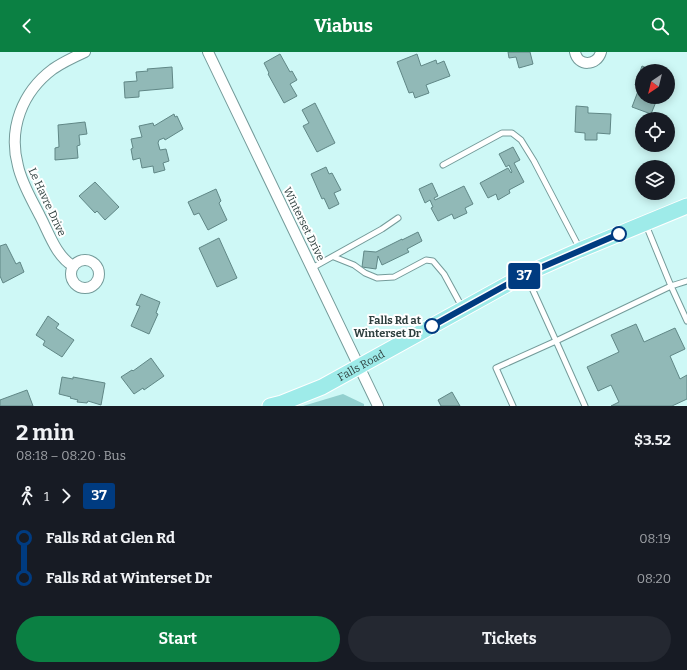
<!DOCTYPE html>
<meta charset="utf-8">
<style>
body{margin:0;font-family:Bitter,serif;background:#242831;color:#f1f3f6;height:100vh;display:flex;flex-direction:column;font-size:15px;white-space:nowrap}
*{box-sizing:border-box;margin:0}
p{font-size:13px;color:#9ea1a6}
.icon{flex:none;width:22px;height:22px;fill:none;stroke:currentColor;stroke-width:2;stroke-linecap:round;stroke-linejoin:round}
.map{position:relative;height:354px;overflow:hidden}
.panel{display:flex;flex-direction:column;background:#171b24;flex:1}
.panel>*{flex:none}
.badge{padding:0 8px;border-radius:3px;font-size:14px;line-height:26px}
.needle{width:26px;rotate:215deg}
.controls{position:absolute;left:635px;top:12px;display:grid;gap:8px}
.controls a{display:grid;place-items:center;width:40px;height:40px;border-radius:50%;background:#171b24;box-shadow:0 2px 10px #0003;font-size:20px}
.map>.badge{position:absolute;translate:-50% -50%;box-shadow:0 0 0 2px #fff}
.legs{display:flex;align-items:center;gap:6px;height:44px;padding:0 16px;font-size:13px}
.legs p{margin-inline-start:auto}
.summary{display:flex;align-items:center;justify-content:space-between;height:68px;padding:0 16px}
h1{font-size:22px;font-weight:700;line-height:30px}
.button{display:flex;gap:8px;margin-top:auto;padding:8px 16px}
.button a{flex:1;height:46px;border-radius:24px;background:#0b8043;color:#fff;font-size:16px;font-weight:700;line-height:46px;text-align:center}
.button a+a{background:#242831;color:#f1f3f6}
ul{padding:0 16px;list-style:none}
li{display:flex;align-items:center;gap:14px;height:40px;font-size:15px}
li i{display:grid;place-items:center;width:6px;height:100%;margin:0 5px;background:currentColor}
li i::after{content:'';width:10px;height:10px;margin:-5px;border:3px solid;border-radius:50%;background:#171b24}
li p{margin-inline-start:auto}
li:first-child i{background:linear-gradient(#0000 50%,currentColor 0)}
li:last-child i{background:linear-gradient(currentColor 50%,#0000 0)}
header{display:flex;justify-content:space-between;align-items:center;height:52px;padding:0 16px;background:#0b8043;color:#fff;font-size:18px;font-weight:700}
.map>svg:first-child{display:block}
.green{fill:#92d0cf}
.building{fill:#91b9b7;stroke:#608786}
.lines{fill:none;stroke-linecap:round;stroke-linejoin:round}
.lane-casing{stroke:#749b9a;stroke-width:7}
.street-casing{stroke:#749b9a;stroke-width:12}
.primary-casing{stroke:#fff;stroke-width:17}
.lane{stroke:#fff;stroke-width:5}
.street{stroke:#fff;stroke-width:10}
.primary{stroke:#9eebe9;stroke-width:15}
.line-1-casing{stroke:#fff;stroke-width:9}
.line-1{stroke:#003b80;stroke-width:6}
.stop-1-dot{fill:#fff;stroke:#003b80;stroke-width:2}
.labels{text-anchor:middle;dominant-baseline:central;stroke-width:4;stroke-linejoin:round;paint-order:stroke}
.street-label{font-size:11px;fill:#2f403f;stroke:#fff}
.stop-label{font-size:11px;font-weight:bold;fill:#2f403f;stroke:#fff;text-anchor:end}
</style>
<header><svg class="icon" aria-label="back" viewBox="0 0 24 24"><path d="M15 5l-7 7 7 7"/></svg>Viabus<svg class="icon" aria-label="search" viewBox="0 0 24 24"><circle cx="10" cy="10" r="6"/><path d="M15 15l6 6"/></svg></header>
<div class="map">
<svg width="687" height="354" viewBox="0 0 687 354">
<rect width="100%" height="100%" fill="#cef8f6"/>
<path class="green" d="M343,342L364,352V354H303Z"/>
<path class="building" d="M508,0H530L533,12L519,16L516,5L509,6Z
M280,2L290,20L292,19L297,28L290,32L297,44L284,51L268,22L269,21L264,11Z
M417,2L421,14L436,8L437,12L444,9L450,24L426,33L429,41L415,46L413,40L409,41L397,10Z
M642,14L654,19H642V45H658L651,62L632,55L640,34L635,33Z
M172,15L173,36L139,39V45L125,46L124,30L137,29L136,20L148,19L147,17Z
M315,51L335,91L317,100L303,74L309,71L302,58Z
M576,54L588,55V61L611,62L610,82L597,81V88H585V81L575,80Z
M174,62L175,65L177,64L183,77L165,88L164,86L159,88L158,91L160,98L166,97L169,109L163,111L165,118L154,121L153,114L142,116L140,106L133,108L131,97L133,96L131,87L142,85L139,74L153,71L154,74Z
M85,70L87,82L79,83L80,93L77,94L78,106L55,108V96L59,95L58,73Z
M513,95L520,108L514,111L524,130L509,138L510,141L498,148L496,142L488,146L480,131L508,116L511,121L512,120L509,113L506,115L499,102Z
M326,115L329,122L332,121L341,138L334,141L339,152L329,157L324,146L322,147L311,122Z
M95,130L119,155L105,168L97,159L95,161L79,144Z
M432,131L438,144L434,146L435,148L464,134L473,152L465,156L467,161L454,167L452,162L438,169L431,156L433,155L430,148L425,151L419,137Z
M216,137L221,149L219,151L227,168L208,178L199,161L194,163L188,150Z
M418,180L422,189L407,197L409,200L382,213L378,204L376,217L362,215L364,199L376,200L402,187V188Z
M219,186L237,226L217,235L199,196Z
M6,192L16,212L20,210L24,220L3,231L0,224V194Z
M141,242L160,250L156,261L158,262L149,282L131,274L140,254L136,253Z
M48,264L59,272L56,276L74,288L62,305L43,293L45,289L36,283Z
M636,272L644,290L675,276L685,297L670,304L680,327L687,323V347L672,354H611L619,350L611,333L598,339L587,315L619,300L611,283Z
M151,306L164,324L144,338L143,336L134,342L121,325L132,318L133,319Z
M62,325L73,327V325L105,331L101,353L88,349L87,351L77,350L78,348L70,346L71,345L59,342Z
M27,338L33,354H0V348Z
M452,340L460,354H441L438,348Z"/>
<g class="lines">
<defs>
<path id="lane" d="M443,113L502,81H512L521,88L534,109L580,197
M334,205L354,213L365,221L377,226L394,225L426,208L433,209L444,222L462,255
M312,216L382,177L398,166
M526,223L556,289L671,234L646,173
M687,229L671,234L687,269
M513,354L496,316L556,289L585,354"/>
<path id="street" d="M208,0L378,354
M575,0C578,15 597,14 601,0
M71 222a14 14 0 1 1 28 0a14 14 0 1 1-28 0Z
M73,214C56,204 49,181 40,164C32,148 22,132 18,114C8,77 22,40 53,17C63,10 74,5 85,0"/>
<g id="primary">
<path id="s1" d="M270,354L282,351L322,335L526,222L580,198L687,154"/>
</g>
</defs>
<use href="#lane" class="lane-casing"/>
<use href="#street" class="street-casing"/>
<use href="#primary" class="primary-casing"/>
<use href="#lane" class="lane"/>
<use href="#street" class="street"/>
<use href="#primary" class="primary"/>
</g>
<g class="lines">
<defs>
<path id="line-1" d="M432,274L526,222L619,182"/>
</defs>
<use href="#line-1" class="line-1-casing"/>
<use href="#line-1" class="line-1"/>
</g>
<g class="stop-1-dot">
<circle cx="619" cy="182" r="7"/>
<circle cx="432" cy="274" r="7"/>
</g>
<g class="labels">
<g class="street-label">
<text transform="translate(47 150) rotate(65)">Le Havre Drive</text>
<text transform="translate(304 172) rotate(64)">Winterset Drive</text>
<text stroke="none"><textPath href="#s1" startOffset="100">Falls Road</textPath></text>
</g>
<g class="stop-label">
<text x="421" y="268">Falls Rd at<tspan x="421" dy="13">Winterset Dr</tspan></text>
</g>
</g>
</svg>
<div class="controls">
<a><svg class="needle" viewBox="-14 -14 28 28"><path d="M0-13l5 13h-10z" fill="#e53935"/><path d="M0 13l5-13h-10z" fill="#9ea1a6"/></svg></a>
<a><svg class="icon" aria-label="locate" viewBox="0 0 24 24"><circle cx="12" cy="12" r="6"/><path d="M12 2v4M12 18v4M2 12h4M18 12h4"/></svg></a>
<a><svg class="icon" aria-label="layers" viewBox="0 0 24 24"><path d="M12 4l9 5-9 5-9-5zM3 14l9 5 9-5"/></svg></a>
</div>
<b class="badge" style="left:524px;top:224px;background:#003b80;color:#fff">37</b>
</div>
<section class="panel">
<div class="summary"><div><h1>2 min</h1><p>08:18 – 08:20 · Bus</p></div><b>$3.52</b></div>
<div class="legs"><svg class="icon" aria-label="walk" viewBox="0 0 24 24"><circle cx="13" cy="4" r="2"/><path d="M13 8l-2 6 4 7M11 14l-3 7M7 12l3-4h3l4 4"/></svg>1<svg class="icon" aria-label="forward" viewBox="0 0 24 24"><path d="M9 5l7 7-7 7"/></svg><b class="badge" style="background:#003b80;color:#fff">37</b></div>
<ul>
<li><i style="color:#003b80"></i><b>Falls Rd at Glen Rd</b><p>08:19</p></li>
<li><i style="color:#003b80"></i><b>Falls Rd at Winterset Dr</b><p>08:20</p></li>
</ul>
<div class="button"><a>Start</a><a>Tickets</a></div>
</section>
